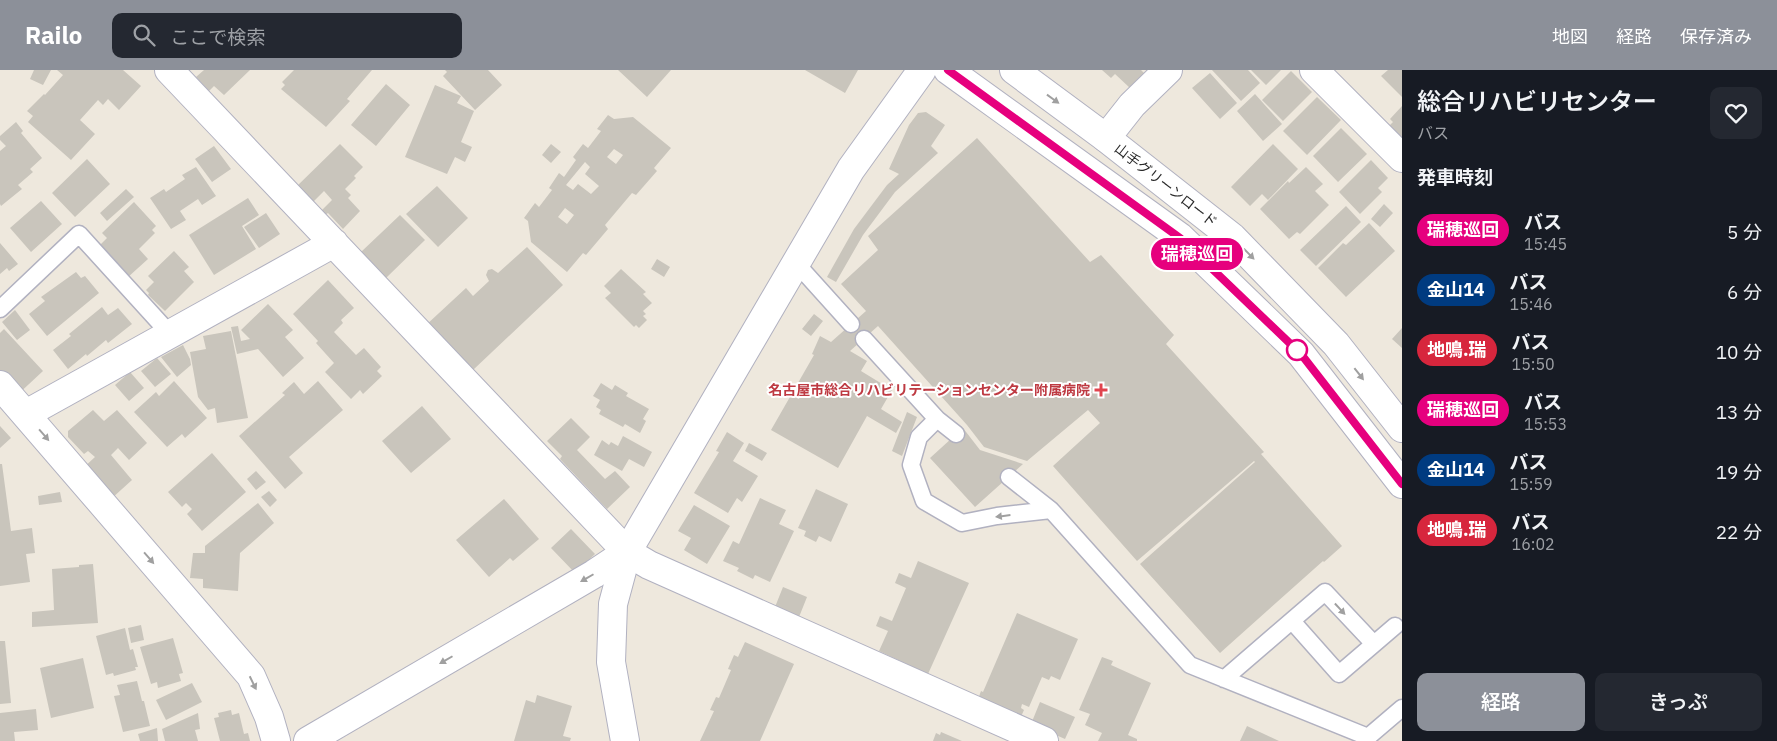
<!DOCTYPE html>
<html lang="ja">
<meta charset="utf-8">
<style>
body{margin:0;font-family:"IBM Plex Sans","Noto Sans JP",sans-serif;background:#242831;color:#f1f3f6;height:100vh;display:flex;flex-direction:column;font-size:19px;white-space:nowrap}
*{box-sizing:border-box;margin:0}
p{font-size:16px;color:#9ea1a6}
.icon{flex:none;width:28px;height:28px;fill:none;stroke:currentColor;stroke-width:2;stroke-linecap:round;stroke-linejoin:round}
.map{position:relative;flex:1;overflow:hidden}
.details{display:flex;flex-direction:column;background:#171b24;width:375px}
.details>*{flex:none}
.badge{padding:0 10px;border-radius:16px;font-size:18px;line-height:32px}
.map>.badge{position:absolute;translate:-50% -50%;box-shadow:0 0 0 2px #fff}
h2{padding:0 15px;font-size:19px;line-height:45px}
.round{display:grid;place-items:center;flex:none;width:52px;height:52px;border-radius:10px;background:#242831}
.summary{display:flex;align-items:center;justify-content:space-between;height:85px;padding:0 15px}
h1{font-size:24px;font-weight:600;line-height:38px}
.cta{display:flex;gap:10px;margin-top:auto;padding:10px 15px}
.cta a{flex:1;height:58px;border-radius:10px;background:#8c9099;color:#fff;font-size:20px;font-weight:600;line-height:58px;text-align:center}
.cta a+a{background:#242831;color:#f1f3f6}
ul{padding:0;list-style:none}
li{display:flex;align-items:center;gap:15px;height:60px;padding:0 15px}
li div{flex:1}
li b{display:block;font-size:19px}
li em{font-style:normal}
li .badge{min-width:55px;font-weight:700;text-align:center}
header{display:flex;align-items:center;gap:30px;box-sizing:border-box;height:70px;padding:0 25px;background:#8c9099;color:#fff}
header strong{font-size:24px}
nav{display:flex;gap:28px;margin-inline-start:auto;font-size:18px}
.search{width:350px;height:45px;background:#242831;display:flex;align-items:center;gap:12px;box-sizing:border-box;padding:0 18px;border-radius:10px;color:#9ea1a6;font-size:19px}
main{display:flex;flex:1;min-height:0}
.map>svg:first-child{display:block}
.building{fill:#c9c5bc;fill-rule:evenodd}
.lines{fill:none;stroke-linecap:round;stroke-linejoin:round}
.service-casing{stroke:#b1b1c0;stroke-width:19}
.minor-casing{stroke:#b1b1c0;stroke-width:30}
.tertiary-casing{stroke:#b1b1c0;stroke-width:30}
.service{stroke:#fff;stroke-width:16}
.minor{stroke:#fff;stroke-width:28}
.tertiary{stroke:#fff;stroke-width:28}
.oneway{fill:#a0a0a0}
.line-casing{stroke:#fff;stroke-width:11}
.line{stroke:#e6007e;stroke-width:8}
.stop-dot{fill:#fff;stroke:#e6007e;stroke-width:2.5}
.health-dot{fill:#e0444e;stroke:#fff;stroke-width:2}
.labels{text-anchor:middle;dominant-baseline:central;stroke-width:4;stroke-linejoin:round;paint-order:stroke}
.street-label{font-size:14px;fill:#2b2b2b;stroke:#fff}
.health-label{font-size:14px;font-weight:bold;fill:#be3a42;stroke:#fff;text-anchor:end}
</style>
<header>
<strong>Railo</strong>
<div class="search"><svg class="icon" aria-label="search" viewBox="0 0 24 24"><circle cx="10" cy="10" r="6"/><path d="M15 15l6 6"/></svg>ここで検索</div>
<nav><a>地図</a><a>経路</a><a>保存済み</a></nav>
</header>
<main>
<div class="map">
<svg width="1402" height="671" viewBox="0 0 1402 671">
<rect width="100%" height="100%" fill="#eee8dd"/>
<path class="building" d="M34,0H51L43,15L30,9Z
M57,0H123L141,16L119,40L108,29L103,35L98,30L80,50L95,64L71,90L28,52L33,46L27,41L44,24L45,25L63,5Z
M204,0H250L224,25L214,16L209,21L196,7Z
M294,0H372L347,29L350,31L326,57L281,19L285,15L282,12Z
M445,0H488L502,15L475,40L443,6L447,2Z
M618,0H671L647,27Z
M805,0H858L845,23Z
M1102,0H1141L1144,3L1130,18L1115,4L1111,8Z
M1212,0H1248L1260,13L1241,31Z
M1251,0H1281L1266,15Z
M1388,0H1402V27L1381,6Z
M1291,1L1312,22L1283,51L1262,30Z
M1210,3L1237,33L1220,49L1192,18Z
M386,14L410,35L376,76L351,55Z
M435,15L461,26L457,33L474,41L461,72L472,77L465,92L455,87L447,104L405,87Z
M1255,24L1282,54L1263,71L1237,41Z
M1317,27L1341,50L1307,85L1283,61Z
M1402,36V75L1385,60L1393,52L1390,49Z
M926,42L945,55L931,76L938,83L895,122L863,165L836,212L827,207L854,159L887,115L899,104L889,99L909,55L918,43Z
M608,45L614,49L633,47L671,78L654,98L657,101L636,125L632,123L605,155L608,159L586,185L583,183L567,202L531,172L528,151L524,148L535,133L539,137L552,120L549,118L559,103L564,107L576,90L573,87L583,74L588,78L601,61L597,59ZM614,79L623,85L616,94L607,87ZM585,92L590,97L585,104L599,116L591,124L578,114L573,120L566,115ZM565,138L574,145L567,154L558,147Z
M16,52L23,61L21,63L42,88L30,99L33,102L18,115L22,119L1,136L0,134V81L6,76L0,70V66Z
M1341,58L1367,84L1338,112L1313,86Z
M977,68L1090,192L1101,185L1174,265L1166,274L1264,382L1261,384L1342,476L1324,492L1323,491L1220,583L1140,494L1255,392L1254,391L1137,491L1053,396L1100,353L1088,340L1027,391L984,377L967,355L878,256L850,281L867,291L861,301L892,320L881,339L902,352L896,363L867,346L838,398L771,360L814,285L812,284L820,266L831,272L866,241L841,214L878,180L868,166Z
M340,74L363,97L354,106L356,108L345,119L351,125L348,128L360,141L343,159L328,143L325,145L321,141L332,130L324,121L311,134L295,118Z
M551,74L561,82L551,93L542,85Z
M1273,74L1298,99L1268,130L1262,124L1250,136L1231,117Z
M214,76L231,99L212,112L195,89Z
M87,89L110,114L75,147L52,123Z
M1371,90L1388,108L1378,118L1382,122L1360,144L1339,122Z
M196,97L216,126L202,135L198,129L180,141L186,150L171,159L150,128L164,119L166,122L185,109L182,105Z
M1306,97L1323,114L1315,121L1329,135L1300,164L1297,162L1289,169L1260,139L1288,111L1289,113Z
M437,116L468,148L438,177L406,144Z
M126,119L134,127L107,151L100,143Z
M248,128L259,145L242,156L256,179L214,205L189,165Z
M41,131L62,154L31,182L10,158Z
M134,132L156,156L152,160L155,163L139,179L148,189L127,208L98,177L107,168L102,163Z
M1384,134L1393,143L1380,157L1371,149Z
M1346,136L1361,152L1316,196L1300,180Z
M266,143L280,164L259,178L244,157Z
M400,145L425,170L386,208L361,182Z
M1369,153L1395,181L1346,227L1318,198L1343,173L1346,175Z
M0,173L18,194L9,201L7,198L0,204Z
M527,177L563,215L473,300L439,264L435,268L425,256L466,218L473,226L489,211L486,205L488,200L492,199L498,203Z
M174,181L189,197L184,201L194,212L165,241L148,225L149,223L146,220L154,212L148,206Z
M657,189L670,197L664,207L651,199Z
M621,199L646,222L643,224L652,233L643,241L646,244L643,246L647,250L639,258L636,255L634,257L605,228L611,223L604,216Z
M76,202L81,208L85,206L99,223L47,266L29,244L45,231L41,227Z
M328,210L354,238L341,250L343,253L334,262L356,285L364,278L381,297L377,301L382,306L363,324L360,320L351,329L325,302L334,293L316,273L318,271L293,244Z
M268,234L293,260L285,267L304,288L283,307L258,279L237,284L231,257L238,256L241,271L250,269L241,260Z
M102,237L108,245L118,238L132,254L108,273L106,270L87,286L86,284L68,299L53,280L71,266L69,264Z
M15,240L30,260L17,270L2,252Z
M814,244L823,251L811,266L802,259Z
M1402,258V278L1392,269Z
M4,259L43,301L14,328L0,313V263Z
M231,261L248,348L217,353L215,338L208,340L198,327L190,282L206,279L203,266Z
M183,275L190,289L191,295L177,307L161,287Z
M157,288L171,304L155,317L141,301Z
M130,302L144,318L129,331L115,315Z
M174,311L207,348L185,368L182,364L167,377L134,342L156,322L159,326Z
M318,311L343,340L289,387L303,403L285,419L239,366L285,325L282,323L294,312L304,324Z
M601,313L612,320L615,315L628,323L626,326L649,339L643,349L646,351L640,363L625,354L623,357L599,344L601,340L596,337L600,330L593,326Z
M422,336L451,369L411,403L382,371Z
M93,340L104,351L117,340L147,373L129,390L118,378L111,385L132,410L111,429L81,400L95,387L88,381L84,384L68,367V361Z
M907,342L917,347L902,386L892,381Z
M571,348L590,367L577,380L605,409L615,401L630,417L607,439L560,389L562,386L547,371Z
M0,356L11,368L0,378Z
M963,358L980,380L1023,394L975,437L930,388Z
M727,362L744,373L733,391L758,406L742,432L737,428L728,443L694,423L719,382L716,381Z
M623,366L652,382L644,397L629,389L622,401L594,385L602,370L609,375L611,372L618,376Z
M749,373L767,383L762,391L745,381Z
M212,383L246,422L202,461L187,444L192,439L186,433L182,437L168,422Z
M0,394H2L11,461L32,458L35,483L26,484L30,512L0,516Z
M256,401L266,412L256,420L247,409Z
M816,419L848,434L831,472L819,466L816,472L804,466L806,461L798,458Z
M269,421L277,430L270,437L261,427Z
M60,422L62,432L39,435L38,426Z
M760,428L786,440L779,454L794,461L770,512L755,505L753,509L737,501L739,498L723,491L733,471L739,474Z
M504,429L539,469L513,491L510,488L489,507L456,470Z
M258,433L274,453L240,483L238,521L203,518V509L190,508L193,483H205V476Z
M694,435L730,456L707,494L684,480L691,468L678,461Z
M571,459L595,484L575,503L551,478Z
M918,491L969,513L928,604L879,581L888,561L876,556L880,546L892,551L906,518L895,513L899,503L911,508Z
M93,494L98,553L32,557V542L54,540L52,499L79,497V495Z
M783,517L807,527L797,552L773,542Z
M1017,543L1078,569L1060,610L1051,606L1049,610L1042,607L1029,637L1022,634L1021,638L1024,640L1019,651L977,632L981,621L983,622Z
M141,555L144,570L131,573L128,558Z
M125,558L130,580L133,579L138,597H135L136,600L114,606L113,603L106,605L96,566Z
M173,568L183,603L179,604L181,611L158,618L157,612L151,614L140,577Z
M0,571H5L11,633L0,634Z
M745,572L794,594L760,671H700L714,641L710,640L716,627L719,628L731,600L728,599L734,585L738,587Z
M1102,587L1113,591L1111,595L1151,613L1128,665L1137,669V671H1098L1102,663L1085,655L1090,644L1079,640Z
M83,588L94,638L51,648L40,598Z
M137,611L142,631H144L150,656L123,662L114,626L120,625L117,615Z
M192,613L202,632L166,650L156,630Z
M537,625L572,636L563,666L571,668L570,671H514L526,630L535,633Z
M1040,632L1075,647L1065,669L1031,654Z
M36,639L38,660L14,662L15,671H0V643Z
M231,640L232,645L239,643L244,664L248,663L250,671H220L214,648L219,647L218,643Z
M198,643L200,659L195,660L198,671H165L162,659Z
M1247,656L1279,671H1240Z
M157,658L158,671H140L138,664Z
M941,662L962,671H933L936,663L940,665Z"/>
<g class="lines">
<defs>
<path id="service" d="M796,193L851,254
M0,239L79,164L170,264
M864,269L937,349L956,364
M937,349L919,367L911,395L924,431L962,453L997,446L1051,440
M1009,407L1051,440L1190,595L1368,667L1402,638
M1374,574L1395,556
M1224,609L1325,522L1374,574L1339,604L1292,551"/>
<path id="minor" d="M169,0L627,482L649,495L1044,671
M1314,0L1402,88
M1106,68L1132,35L1168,0
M0,315L251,606L269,647L276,671
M26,344L334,173
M308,671L594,504L627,482"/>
<path id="tertiary" d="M948,0L1180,167L1301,284L1402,414
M1014,0L1106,68L1232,167L1336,274L1402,358
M625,671L611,592L613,534L627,482L851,99L922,0"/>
</defs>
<use href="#service" class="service-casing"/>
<use href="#minor" class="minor-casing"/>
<use href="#tertiary" class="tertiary-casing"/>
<use href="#service" class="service"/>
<use href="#minor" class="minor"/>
<use href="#tertiary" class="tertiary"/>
</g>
<defs><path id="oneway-solid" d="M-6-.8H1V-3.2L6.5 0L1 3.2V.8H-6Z" transform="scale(1.25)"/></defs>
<g class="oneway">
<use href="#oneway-solid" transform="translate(1053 29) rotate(36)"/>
<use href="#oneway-solid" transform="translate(1249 184) rotate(46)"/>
<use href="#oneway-solid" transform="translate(1359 304) rotate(52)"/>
<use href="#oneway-solid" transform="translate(44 365) rotate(49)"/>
<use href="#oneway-solid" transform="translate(1003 446) rotate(173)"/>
<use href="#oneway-solid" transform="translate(149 488) rotate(49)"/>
<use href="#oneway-solid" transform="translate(587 508) rotate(150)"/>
<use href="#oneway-solid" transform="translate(1340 539) rotate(47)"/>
<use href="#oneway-solid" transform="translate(446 590) rotate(150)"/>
<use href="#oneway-solid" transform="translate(253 613) rotate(64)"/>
</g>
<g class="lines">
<defs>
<path id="line" d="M948,0L1180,168L1301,284L1402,414"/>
</defs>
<use href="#line" class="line-casing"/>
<use href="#line" class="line"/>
</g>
<circle class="stop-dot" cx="1297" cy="280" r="10"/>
<path class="health-dot" d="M1098.5 312.5h5v5h5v5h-5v5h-5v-5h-5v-5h5z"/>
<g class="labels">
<g class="street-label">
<text transform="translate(1166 115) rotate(38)">山手グリーンロード</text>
</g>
<g class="health-label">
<text x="1090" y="320">名古屋市総合リハビリテーションセンター附属病院</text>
</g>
</g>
</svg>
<b class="badge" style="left:1197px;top:184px;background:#e6007e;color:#fff">瑞穂巡回</b>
</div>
<section class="details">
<div class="summary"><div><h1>総合リハビリセンター</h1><p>バス</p></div><a class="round"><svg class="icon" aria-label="heart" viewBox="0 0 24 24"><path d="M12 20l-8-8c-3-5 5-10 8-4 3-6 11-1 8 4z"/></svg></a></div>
<h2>発車時刻</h2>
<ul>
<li><span class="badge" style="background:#e6007e;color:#fff">瑞穂巡回</span><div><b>バス</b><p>15:45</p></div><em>5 分</em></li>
<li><span class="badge" style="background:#003b80;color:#fff">金山14</span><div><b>バス</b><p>15:46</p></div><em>6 分</em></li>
<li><span class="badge" style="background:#d7263d;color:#fff">地鳴.瑞</span><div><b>バス</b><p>15:50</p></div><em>10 分</em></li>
<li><span class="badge" style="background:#e6007e;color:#fff">瑞穂巡回</span><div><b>バス</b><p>15:53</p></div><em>13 分</em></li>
<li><span class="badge" style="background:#003b80;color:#fff">金山14</span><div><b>バス</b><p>15:59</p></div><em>19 分</em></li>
<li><span class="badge" style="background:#d7263d;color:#fff">地鳴.瑞</span><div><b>バス</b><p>16:02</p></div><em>22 分</em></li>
</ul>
<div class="cta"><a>経路</a><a>きっぷ</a></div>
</section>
</main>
